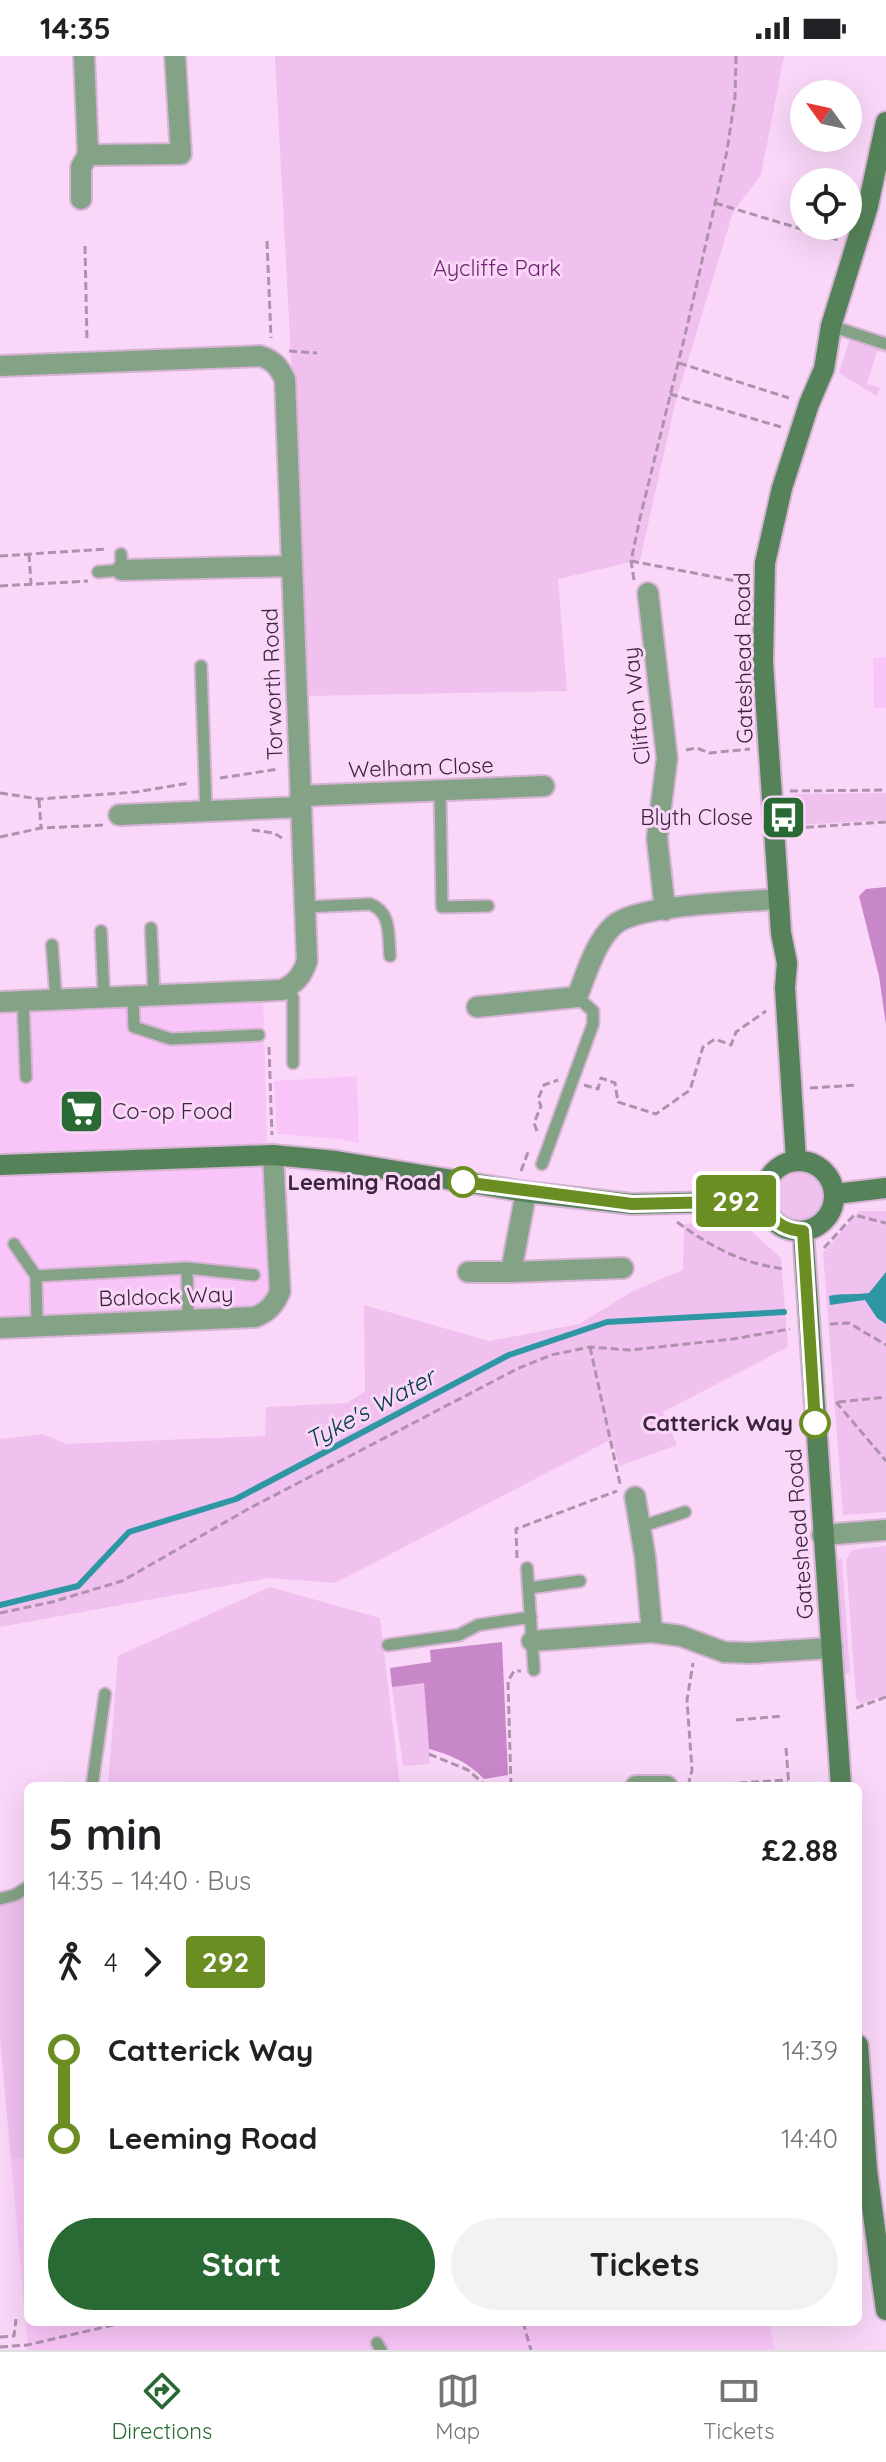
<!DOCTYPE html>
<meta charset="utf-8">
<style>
body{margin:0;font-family:Quicksand,sans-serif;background:#f2f2f2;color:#202124;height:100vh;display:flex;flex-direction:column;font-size:30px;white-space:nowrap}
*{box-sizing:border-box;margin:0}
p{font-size:26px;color:#757577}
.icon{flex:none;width:44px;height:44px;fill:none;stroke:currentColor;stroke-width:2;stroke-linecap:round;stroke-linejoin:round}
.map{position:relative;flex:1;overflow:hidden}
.sheet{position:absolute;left:24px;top:1726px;width:838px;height:544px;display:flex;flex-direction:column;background:#fff;border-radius:12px;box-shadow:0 8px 32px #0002}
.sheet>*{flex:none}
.badge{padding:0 16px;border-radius:6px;font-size:28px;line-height:52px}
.needle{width:52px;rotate:303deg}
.buttons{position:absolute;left:790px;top:24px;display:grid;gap:16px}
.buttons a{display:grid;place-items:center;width:72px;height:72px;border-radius:50%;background:#fff;box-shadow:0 8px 32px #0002;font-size:40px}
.map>.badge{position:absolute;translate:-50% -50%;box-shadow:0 0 0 4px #fff}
.legs{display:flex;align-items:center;gap:12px;height:88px;padding:0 24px;font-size:26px}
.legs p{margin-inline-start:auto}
.headline{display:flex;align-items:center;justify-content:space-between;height:136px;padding:0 24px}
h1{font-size:44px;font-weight:700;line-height:60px}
.primary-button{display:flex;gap:16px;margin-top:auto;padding:16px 24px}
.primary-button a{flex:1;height:92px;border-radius:48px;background:#296a34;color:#fff;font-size:32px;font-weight:700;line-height:92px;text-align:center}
.primary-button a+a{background:#f2f2f2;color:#202124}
ul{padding:0 24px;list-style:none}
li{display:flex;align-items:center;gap:28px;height:88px;font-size:30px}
li i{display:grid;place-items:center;width:12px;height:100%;margin:0 10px;background:currentColor}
li i::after{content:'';width:20px;height:20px;margin:-10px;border:6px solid;border-radius:50%;background:#fff}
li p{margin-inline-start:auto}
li:first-child i{background:linear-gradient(#0000 50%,currentColor 0)}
li:last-child i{background:linear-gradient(currentColor 50%,#0000 0)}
.status{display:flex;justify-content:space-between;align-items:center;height:56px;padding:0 40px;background:#fff;direction:ltr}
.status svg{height:22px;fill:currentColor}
.dock{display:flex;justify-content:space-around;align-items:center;height:112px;border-top:2px solid #e0e0e0;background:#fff;font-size:22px;color:#757577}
.dock a{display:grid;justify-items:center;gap:4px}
.dock .selected{color:#296a34}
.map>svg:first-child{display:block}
.built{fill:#f9c5f8}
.green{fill:#f0c0ef}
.forest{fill:#c887c8}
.water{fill:#2f97a4}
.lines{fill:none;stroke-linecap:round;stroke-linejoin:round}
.stream{stroke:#2f97a4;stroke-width:6}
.lane-casing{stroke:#d4b3d3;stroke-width:15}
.street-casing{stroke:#d4b3d3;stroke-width:24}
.secondary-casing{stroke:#d4b3d3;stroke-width:24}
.path{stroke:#af91ae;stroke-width:3;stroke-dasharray:8 4;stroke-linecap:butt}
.lane{stroke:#84a286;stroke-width:11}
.street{stroke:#84a286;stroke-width:20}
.secondary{stroke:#558259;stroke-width:20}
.line-1-casing{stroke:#fff;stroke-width:18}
.line-1{stroke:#6b8e23;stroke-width:12}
.stop-1-dot{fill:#fff;stroke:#6b8e23;stroke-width:4}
.labels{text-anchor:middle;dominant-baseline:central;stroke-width:6;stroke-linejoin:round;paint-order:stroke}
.park-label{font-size:22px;fill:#6f2271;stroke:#fad7f9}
.street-label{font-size:22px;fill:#3b253b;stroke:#fad7f9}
.poi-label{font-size:22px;fill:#3b253b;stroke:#fad7f9;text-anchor:end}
.stop-label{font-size:22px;font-weight:bold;fill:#3b253b;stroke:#fad7f9;text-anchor:end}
.water-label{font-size:24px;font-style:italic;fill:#004047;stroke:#fad7f9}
</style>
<div class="status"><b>14:35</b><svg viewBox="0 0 49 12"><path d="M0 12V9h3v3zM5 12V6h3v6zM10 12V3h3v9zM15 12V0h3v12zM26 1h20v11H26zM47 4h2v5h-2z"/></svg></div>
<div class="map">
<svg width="886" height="2294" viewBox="0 0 886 2294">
<rect width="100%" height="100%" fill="#fad7f9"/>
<path class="built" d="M886,601V652H874L873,602Z
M263,941L271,1227L267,1241L258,1251L0,1264V952Z
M357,1020L359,1087L339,1083L277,1078L274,1025Z
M28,2101V2266H769L775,2294H28L11,2104Z"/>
<path class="green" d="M275,0H784L761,119L733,156L676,344L640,504L558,523L567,635L309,640Z
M850,282L886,293V297L877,295L867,328L880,332L877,340L839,317Z
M886,737V764L796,769L794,738Z
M773 1140a26 26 0 1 1 52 0a26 26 0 1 1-52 0Z
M859,1155H886V1456L843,1459L823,1197Z
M739,1164L781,1202L788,1291L663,1356L677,1389L619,1410L612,1383L335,1527L269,1522L0,1571V1383L43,1378L66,1388L265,1380L266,1351L347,1347L365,1335L364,1249L489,1285L579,1268L633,1235L683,1214L684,1168Z
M886,1490V1639L861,1648L856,1642L846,1504L852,1494Z
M842,1503L850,1617L843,1618L836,1504Z
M270,1531L380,1562L400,1730H108L118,1600Z
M424,1626L430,1708L403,1710L392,1631Z
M28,1826V2101L11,2104L0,1983V1851Z"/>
<path class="forest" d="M886,831V969L879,920L859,840L866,833Z
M502,1586L508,1719L484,1723C468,1706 451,1699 429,1693L424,1627L392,1631L390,1612L431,1606L430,1594Z"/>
<path class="water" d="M886,1216V1268L877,1262L865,1244L830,1249L829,1240C843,1237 855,1239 869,1237Z"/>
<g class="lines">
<path class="stream" d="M0,1549L78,1530L129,1476L236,1443L509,1299L607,1266L784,1256"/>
<defs>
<path id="lane" d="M831,270L886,288
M98,516L122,514L121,498
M201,610L206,754
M440,734L442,851L488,850
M305,851L370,848C392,856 388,880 390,900
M151,872L154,939
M101,875L104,941
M52,889L56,943
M287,931L293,942V1007
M133,940L134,971L171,983L259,979
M23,945L26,1021
M542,1108L593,968V955L577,941
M14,1188L36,1220L37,1269
M187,1212L188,1264
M36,1220L187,1212L254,1219
M640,1471L685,1456
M527,1512L534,1614
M529,1532L580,1525
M388,1589L459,1579L478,1569L531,1561
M92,1730L105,1638
M0,1843L15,1839L28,1831
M377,2287L381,2294"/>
<path id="street" d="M84,0L88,99L181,98L175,0
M81,143V111L88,99
M0,310L260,300C273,304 279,310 285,324L307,905C302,920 296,927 282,934L0,946
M122,514L292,510
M648,537L667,702L657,782L665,854
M300,740L544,730
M119,759L301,751
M477,951L577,941C586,919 595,886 614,869C638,848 744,846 779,843
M526,1136L511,1216L623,1212
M468,1216H511
M0,1272L255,1261C268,1256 274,1249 280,1236L273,1099
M635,1441L645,1500L652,1576
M822,1479L886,1474
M532,1585L652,1576L681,1580L724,1596L750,1597L832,1592
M636,1730H667"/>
<path id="secondary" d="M796,1104L785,932L787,907L781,877L763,607L765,507L782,432L809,348L824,313L831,270L868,150L886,66
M764 1140a35 35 0 1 1 70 0a35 35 0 1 1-70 0Z
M0,1109L273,1099L336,1105L526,1136L632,1148L764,1145
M835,1138L886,1132
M803,1175L841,1730
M858,1989L867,2114L886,2254"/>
</defs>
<use href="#lane" class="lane-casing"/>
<use href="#street" class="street-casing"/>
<use href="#secondary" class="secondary-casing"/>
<path class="path" d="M715,147L838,184
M267,185L271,282
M85,190L87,286
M289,295L317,297
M679,307L789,342
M670,338L781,371
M29,498L31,528
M0,500L106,493
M631,505L746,527
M634,524L631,505L640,462L687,271L727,95L735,41L736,0
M0,530L88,525
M686,694L697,692L709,697L750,693
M220,722L279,713
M790,735L886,734
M0,737L39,743L136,736L189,727
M39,744L41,772
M794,772L886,766
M252,774L274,777L282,782
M0,781L41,772L105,769
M269,991L272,1079
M584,1029L598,1033L601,1022L615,1027L618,1046L656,1058L690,1034L703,991L715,983L731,989L736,976L766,955
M810,1032L857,1029
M537,1075L534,1067L541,1050L538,1043L544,1029L558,1024
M521,1115L528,1096
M677,1166C711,1191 743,1208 786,1213
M824,1192L854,1159L886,1167
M830,1268L849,1267L886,1289
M590,1291L620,1428
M836,1346L886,1405
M838,1346L886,1341
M517,1502L516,1473L617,1435
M0,1557L52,1546L122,1525L250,1452L517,1313L551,1299L590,1291L630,1294L733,1283L790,1273
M856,1652L886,1641
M736,1664L784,1660
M786,1692L789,1730
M429,1698L468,1714L486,1730
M511,1730L508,1625L514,1615H521
M688,1730L692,1714L687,1644L693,1607
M691,1730L788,1724
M523,2266L531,2294
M0,2281L14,2280L16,2263
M0,2291L27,2289L122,2267"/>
<use href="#lane" class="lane"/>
<use href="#street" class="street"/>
<use href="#secondary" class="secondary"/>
</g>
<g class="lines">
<defs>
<path id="line-1" d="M463,1126L632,1148L764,1145C770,1164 782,1174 803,1175L815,1367"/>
</defs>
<use href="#line-1" class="line-1-casing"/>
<use href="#line-1" class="line-1"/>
</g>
<defs>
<symbol id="bus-square" viewBox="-11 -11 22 22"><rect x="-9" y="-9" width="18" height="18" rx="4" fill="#296a34" stroke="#fad7f9"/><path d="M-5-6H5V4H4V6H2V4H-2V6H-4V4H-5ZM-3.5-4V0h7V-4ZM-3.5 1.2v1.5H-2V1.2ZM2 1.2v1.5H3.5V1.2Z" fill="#fff"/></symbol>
<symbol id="supermarket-square" viewBox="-11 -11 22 22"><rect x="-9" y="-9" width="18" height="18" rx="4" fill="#296a34" stroke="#fad7f9"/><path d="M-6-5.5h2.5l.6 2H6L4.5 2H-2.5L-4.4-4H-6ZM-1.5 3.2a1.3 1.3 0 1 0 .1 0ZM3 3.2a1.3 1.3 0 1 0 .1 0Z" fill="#fff"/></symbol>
</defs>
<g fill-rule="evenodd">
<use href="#bus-square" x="758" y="736" width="51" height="51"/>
<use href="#supermarket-square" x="56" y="1030" width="51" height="51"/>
</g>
<g class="stop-1-dot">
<circle cx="463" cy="1126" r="14"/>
<circle cx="815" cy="1367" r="14"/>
</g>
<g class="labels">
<g class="park-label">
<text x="497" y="212">Aycliffe Park</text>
</g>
<g class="street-label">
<text transform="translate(743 602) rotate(-91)">Gateshead Road</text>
<text transform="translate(272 628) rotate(-92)">Torworth Road</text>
<text transform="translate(636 650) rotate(-96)">Clifton Way</text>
<text transform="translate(421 711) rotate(-2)">Welham Close</text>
<text transform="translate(166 1240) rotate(-2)">Baldock Way</text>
<text transform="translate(799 1478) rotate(-94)">Gateshead Road</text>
</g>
<g class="poi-label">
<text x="753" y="761">Blyth Close</text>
<text x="112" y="1055" text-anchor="start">Co-op Food</text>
</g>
<g class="stop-label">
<text x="441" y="1126">Leeming Road</text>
<text x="793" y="1367">Catterick Way</text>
</g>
<g class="water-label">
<text transform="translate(370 1352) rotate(-28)">Tyke's Water</text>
</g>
</g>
</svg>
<div class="buttons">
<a><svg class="needle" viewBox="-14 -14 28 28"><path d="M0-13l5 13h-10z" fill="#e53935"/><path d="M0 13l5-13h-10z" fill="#757577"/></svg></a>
<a><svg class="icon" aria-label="locate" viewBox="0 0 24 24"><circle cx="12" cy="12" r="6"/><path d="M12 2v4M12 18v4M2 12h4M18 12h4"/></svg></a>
</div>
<b class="badge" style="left:736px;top:1145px;background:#6b8e23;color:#fff">292</b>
<section class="sheet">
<div class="headline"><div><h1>5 min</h1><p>14:35 – 14:40 · Bus</p></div><b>£2.88</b></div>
<div class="legs"><svg class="icon" aria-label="walk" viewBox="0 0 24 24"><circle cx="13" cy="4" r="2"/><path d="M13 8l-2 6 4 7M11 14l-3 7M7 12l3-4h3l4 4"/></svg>4<svg class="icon" aria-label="forward" viewBox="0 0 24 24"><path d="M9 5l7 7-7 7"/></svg><b class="badge" style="background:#6b8e23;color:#fff">292</b></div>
<ul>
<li><i style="color:#6b8e23"></i><b>Catterick Way</b><p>14:39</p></li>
<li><i style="color:#6b8e23"></i><b>Leeming Road</b><p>14:40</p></li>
</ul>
<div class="primary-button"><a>Start</a><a>Tickets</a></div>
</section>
</div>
<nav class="dock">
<a class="selected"><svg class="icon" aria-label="directions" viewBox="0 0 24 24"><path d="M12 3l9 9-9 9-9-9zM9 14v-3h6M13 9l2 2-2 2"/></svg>Directions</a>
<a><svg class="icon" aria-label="map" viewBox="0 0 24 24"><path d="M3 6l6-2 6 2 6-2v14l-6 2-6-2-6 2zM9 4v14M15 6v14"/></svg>Map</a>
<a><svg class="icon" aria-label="tickets" viewBox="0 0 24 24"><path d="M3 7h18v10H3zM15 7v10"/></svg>Tickets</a>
</nav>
